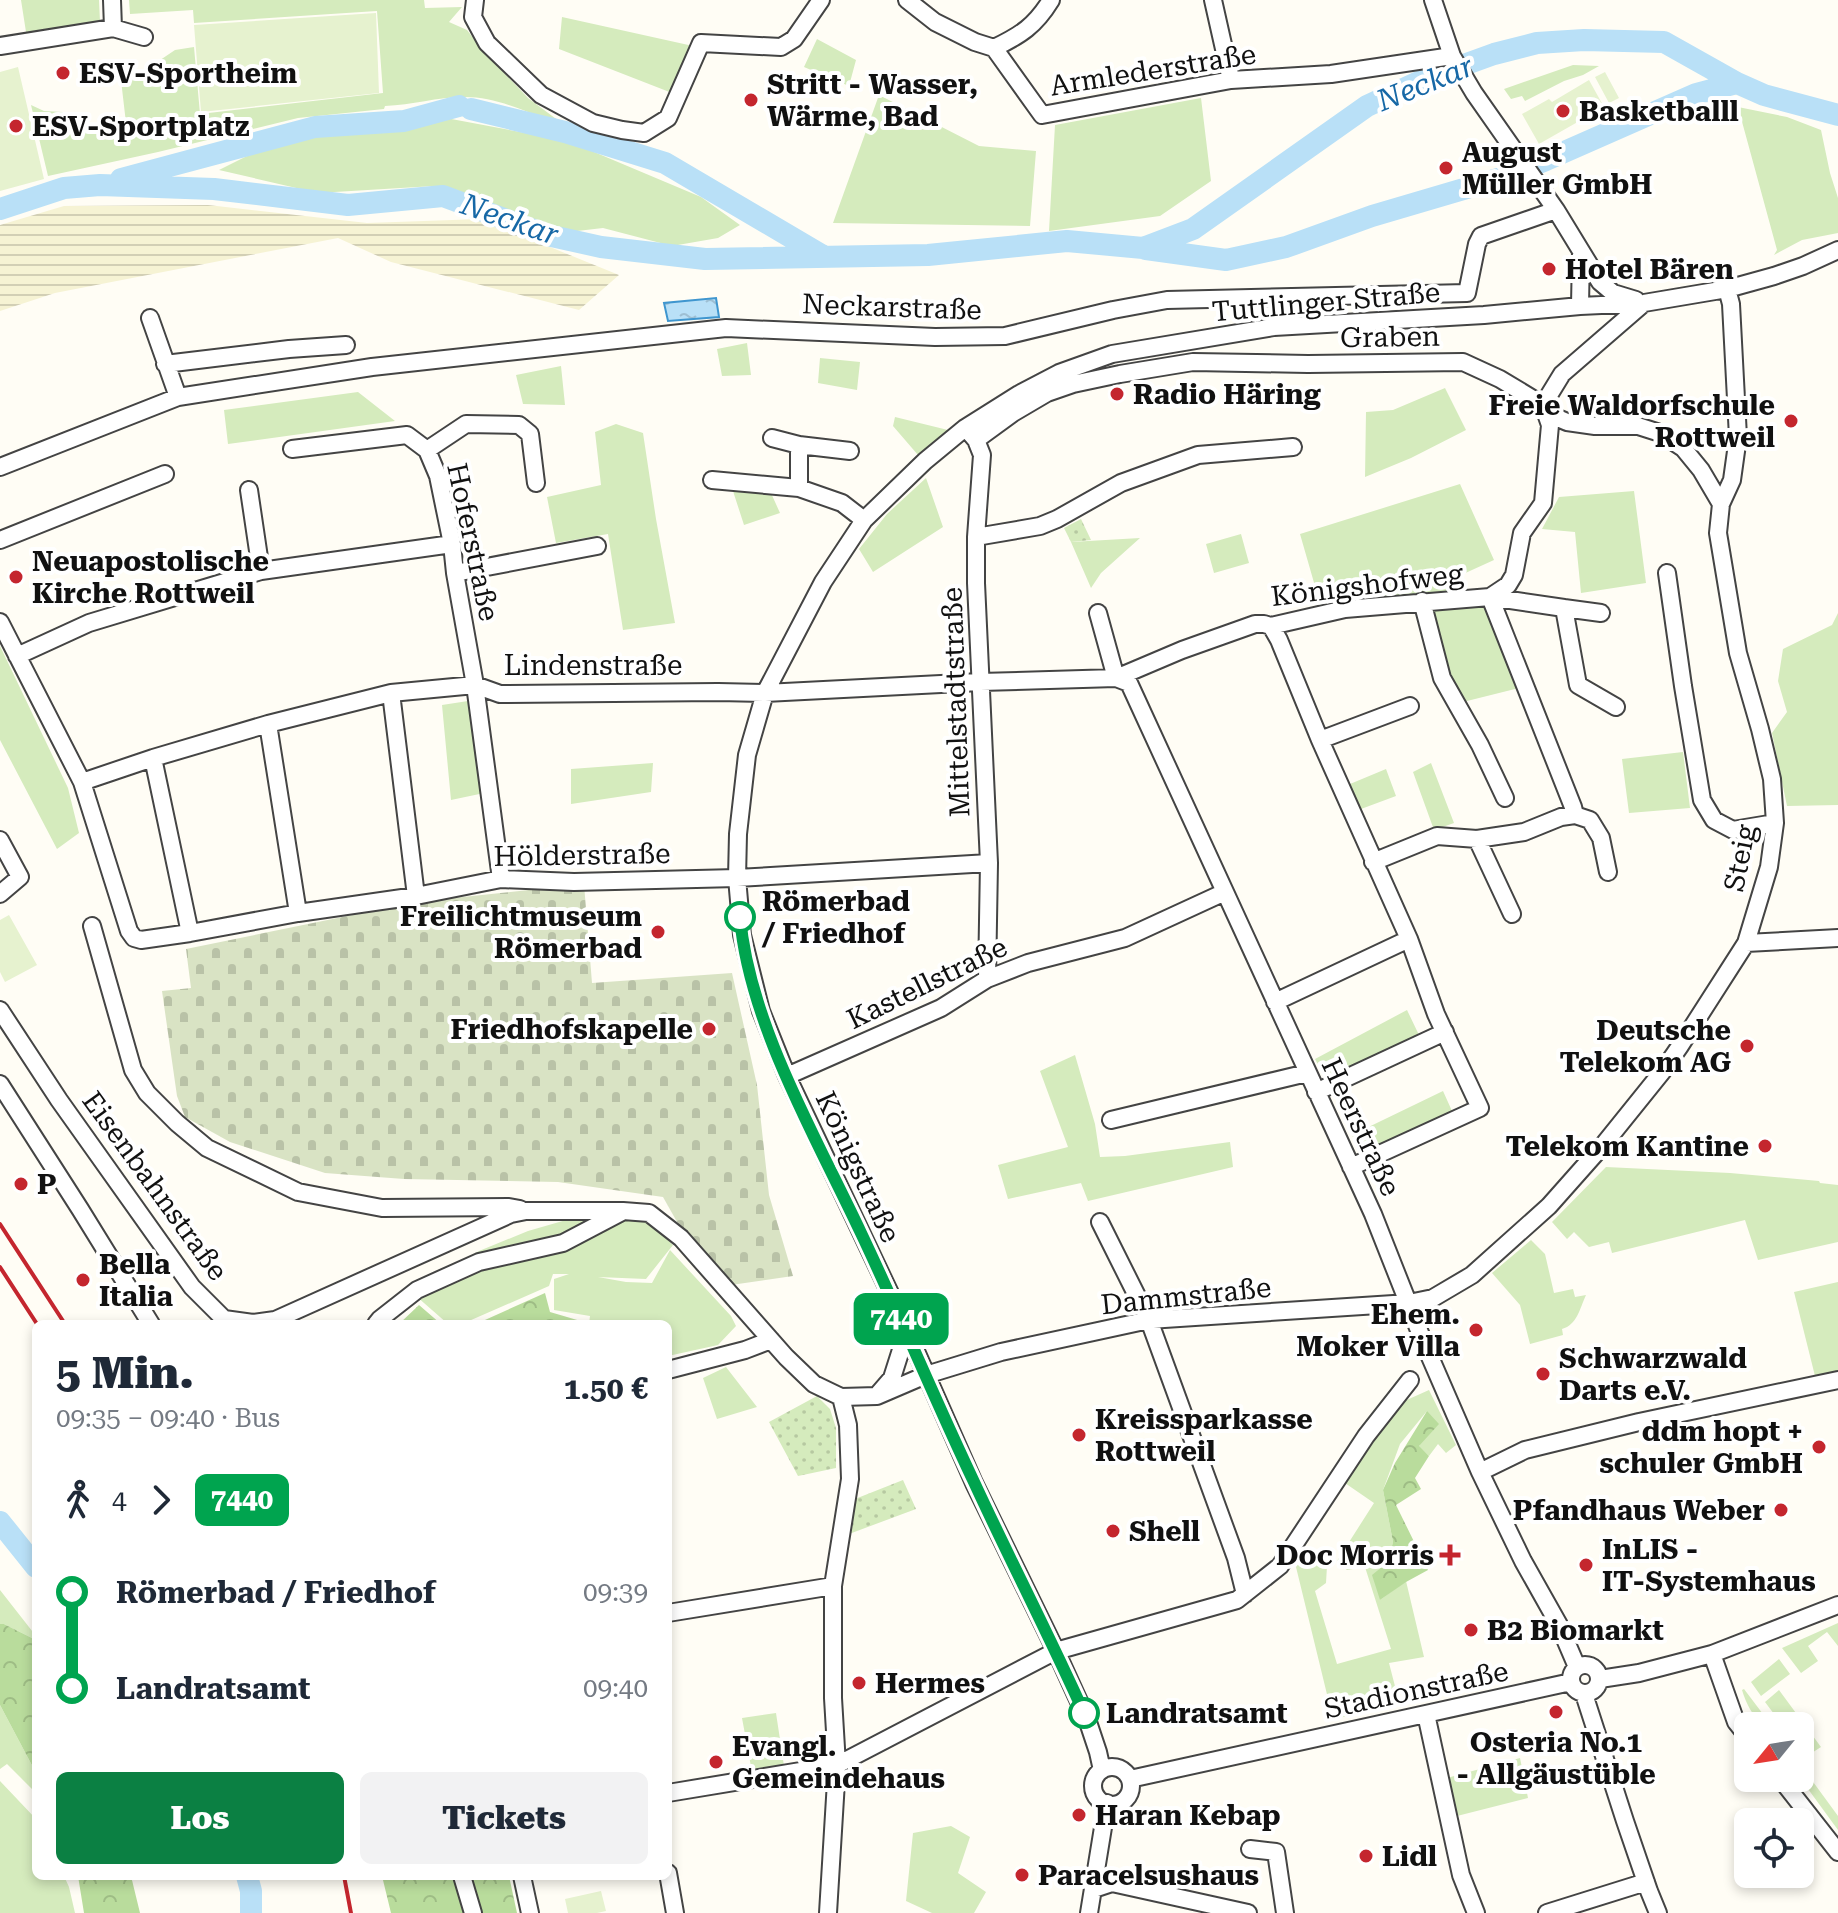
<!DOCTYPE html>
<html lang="de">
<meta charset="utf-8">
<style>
body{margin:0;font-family:"Roboto Serif",serif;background:#f2f2f3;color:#1f2937;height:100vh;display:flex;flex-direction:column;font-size:30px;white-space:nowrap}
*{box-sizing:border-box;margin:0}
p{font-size:26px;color:#747a83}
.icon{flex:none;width:44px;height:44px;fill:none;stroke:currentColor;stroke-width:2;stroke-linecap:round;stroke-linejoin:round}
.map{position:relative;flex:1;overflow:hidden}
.details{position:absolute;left:32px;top:1320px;width:640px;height:560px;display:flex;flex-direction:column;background:#fff;border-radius:12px;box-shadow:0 4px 12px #0003}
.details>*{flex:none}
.badge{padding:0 16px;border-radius:12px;font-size:28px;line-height:52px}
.needle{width:52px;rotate:240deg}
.tools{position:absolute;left:1734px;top:1712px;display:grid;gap:16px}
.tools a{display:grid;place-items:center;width:80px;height:80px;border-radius:12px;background:#fff;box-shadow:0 4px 12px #0003;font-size:40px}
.map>.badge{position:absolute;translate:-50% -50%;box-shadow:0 0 0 4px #fff}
.legs{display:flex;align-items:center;gap:12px;height:88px;padding:0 24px;font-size:26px}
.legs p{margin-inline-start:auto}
.head{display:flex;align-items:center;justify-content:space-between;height:136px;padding:0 24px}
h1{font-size:44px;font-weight:800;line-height:60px}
.action{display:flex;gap:16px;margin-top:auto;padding:16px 24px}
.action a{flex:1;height:92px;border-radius:12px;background:#0b8043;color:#fff;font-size:32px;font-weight:800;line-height:92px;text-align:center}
.action a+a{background:#f2f2f3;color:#1f2937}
ul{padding:0 24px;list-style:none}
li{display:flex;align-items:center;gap:28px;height:96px;font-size:30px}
li i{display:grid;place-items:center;width:12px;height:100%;margin:0 10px;background:currentColor}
li i::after{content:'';width:20px;height:20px;margin:-10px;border:6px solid;border-radius:50%;background:#fff}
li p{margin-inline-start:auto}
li:first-child i{background:linear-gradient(#0000 50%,currentColor 0)}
li:last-child i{background:linear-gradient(currentColor 50%,#0000 0)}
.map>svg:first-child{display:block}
.farmland{fill:url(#farmland-rules)}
.grass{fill:#d5ebbd}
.forest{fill:url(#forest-crowns)}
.cemetery{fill:url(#cemetery-stones)}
.park{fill:url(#park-dots)}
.pitch{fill:#e6f2cf}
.water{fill:url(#water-ripples);stroke:#3f96cf;stroke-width:2}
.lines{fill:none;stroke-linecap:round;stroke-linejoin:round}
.river{stroke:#b9e0f7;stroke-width:22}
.minor-casing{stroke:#444;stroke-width:20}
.minor{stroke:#fff;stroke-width:16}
.rail{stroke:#c4262e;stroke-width:4}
.line-1-casing{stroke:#fff;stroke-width:18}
.line-1{stroke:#00a44f;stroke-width:12}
.poi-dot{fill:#c4262e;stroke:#fff;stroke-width:3}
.stop-1-dot{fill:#fff;stroke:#00a44f;stroke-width:4}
.labels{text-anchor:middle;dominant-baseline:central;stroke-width:8;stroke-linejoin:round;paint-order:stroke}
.street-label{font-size:28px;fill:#111;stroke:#fff}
.poi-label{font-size:28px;font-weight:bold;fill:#111;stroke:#fff;text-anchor:start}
.stop-label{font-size:28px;font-weight:bold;fill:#111;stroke:#fff;text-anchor:start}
.water-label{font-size:30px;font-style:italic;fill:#1768a6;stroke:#fff}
</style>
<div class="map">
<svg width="1838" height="1913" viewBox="0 0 1838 1913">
<defs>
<pattern id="farmland-rules" width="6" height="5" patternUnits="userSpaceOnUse" patternTransform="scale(2)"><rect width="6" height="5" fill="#f6f3d4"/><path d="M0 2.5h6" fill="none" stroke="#d2cfb5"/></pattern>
<pattern id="forest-crowns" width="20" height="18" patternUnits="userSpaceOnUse" patternTransform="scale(2)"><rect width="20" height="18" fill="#b9dc9c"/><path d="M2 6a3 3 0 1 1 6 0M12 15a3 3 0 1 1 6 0" fill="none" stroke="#9ebc85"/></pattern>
<pattern id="cemetery-stones" width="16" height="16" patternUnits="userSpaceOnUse" patternTransform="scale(2)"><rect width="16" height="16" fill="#d9e3c4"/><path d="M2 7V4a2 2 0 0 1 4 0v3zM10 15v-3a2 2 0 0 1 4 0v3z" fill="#b9c2a7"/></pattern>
<pattern id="park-dots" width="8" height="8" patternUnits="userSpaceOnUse" patternTransform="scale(2)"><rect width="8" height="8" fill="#d5ebbd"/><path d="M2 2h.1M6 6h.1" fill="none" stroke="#b6c8a1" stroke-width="1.8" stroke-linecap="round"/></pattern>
<pattern id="water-ripples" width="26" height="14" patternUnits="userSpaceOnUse" patternTransform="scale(2)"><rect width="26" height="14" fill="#b9e0f7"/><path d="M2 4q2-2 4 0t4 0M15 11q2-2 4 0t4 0" fill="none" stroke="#9ebfd3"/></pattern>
</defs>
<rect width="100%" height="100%" fill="#fffdf5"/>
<path class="farmland" d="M208,205L367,223L481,219L619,275L579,310L391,262L338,238L55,293L0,311V225L64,206Z"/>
<path class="grass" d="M21,0H99L100,22L26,32Z
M129,0H424L425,8L462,7L449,22L467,30L485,53L528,98L571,130C538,117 501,97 465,97C437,97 412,105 385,106L384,109L298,118L158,152L48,176L31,105L44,111L63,112L68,134L126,123L121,80L135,77L175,50L194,47L200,114L383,93L377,11L194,23L193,10L130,14Z
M562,17L693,46L672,93L559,49Z
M817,39L856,60L849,86L804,67Z
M1573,65L1599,66L1583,75L1564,81L1525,101L1522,96L1511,99L1504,89Z
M879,95L979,146L1036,151L1030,226L833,223Z
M1201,98L1211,181L1160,216L1049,231L1055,125Z
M1738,107L1787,117L1821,130L1830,173L1838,198V233L1802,240L1774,255L1777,250Z
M446,118L568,141L701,197L740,225L718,238L672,246L603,228L560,233L434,186L318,193L219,170L257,151L304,137L354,132Z
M747,343L751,375L722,376L717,349Z
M820,358L860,362L857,390L818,383Z
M561,366L565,405L523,404L516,375Z
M1445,388L1466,430L1411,458L1365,477L1366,412L1393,410Z
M358,392L395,421L228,444L224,410Z
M895,417L948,430L918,455L893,426Z
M616,424L643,433L656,519L675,623L623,630L608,534L556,543L547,497L601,485L595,432Z
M926,478L943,527L873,572L859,549L887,514Z
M1460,484L1494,560L1461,575L1456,593L1321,607L1300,534Z
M732,488L771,493L780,513L744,525Z
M1634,491L1646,583L1581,593L1575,532L1542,529L1559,497Z
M1241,534L1249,563L1214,573L1206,544Z
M1140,538L1101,573L1091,588L1071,542Z
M1483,601L1519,688L1459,703L1447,677L1431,608Z
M1838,613V805L1787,806L1772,733L1787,712L1778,681L1783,649L1832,625Z
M0,646L68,788L79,833L57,849L0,740Z
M468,701L475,705L489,792L451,800L442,705Z
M1683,752L1690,808L1629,813L1622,759Z
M653,763L651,792L571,804V769Z
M1431,763L1454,823L1434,830L1413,772Z
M1386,769L1396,796L1361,809L1350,784Z
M1407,1010L1419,1035L1326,1079L1315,1059Z
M1075,1055L1095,1124L1100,1157L1125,1156L1230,1142L1233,1167L1088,1201L1081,1183L1008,1199L998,1165L1068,1147L1040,1071Z
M1443,1091L1452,1111L1361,1155L1352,1135Z
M1606,1167L1730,1173L1819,1181L1820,1183L1838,1185V1242L1758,1260L1745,1220L1612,1253L1609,1242L1589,1247L1574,1232L1567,1239L1552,1222Z
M580,1216L644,1217L673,1245L646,1279L598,1277L626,1282L652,1283L670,1250L731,1316L736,1326L718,1345L668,1356V1324H589L590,1316L554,1310V1279L569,1274H553L549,1286L462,1324H448L408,1289L479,1251L528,1231Z
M1531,1240L1545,1254L1554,1293L1573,1289L1575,1297L1586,1295C1580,1308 1577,1325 1562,1329L1563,1335L1530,1344L1520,1305L1492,1273Z
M1838,1282V1371L1815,1376L1794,1292Z
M726,1367L757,1407L717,1419L703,1378Z
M1429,1390L1456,1445L1446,1453L1438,1444L1429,1456L1419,1447L1427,1411L1400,1444L1383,1490L1393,1542L1380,1600L1406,1581L1424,1657L1389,1663L1397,1694L1370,1701L1369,1712L1333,1719L1296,1567L1307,1553L1327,1566L1326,1583L1315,1591L1337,1664L1391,1649L1365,1567L1347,1570L1337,1561L1374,1503L1342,1481L1400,1403Z
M0,1590L36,1636V1640L4,1624H0Z
M1838,1623V1646L1827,1632L1808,1646L1818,1661L1801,1673L1782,1648Z
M1779,1659L1790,1674L1761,1696L1751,1682Z
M1744,1689L1772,1726H1762C1753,1715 1746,1704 1742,1690Z
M1779,1690L1821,1747L1807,1756L1800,1748V1726H1783L1765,1702Z
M0,1705L36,1773V1793L7,1764L0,1769Z
M776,1713L784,1766L752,1772L742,1718Z
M1520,1758L1528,1798L1457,1816L1447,1778Z
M1800,1764L1838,1816V1830L1800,1778Z
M0,1781L36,1819V1876H64L69,1887L75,1913H0Z
M951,1826L970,1837L958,1873L986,1892L974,1913H932L906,1901L913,1833Z"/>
<path class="forest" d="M545,1293L550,1312L584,1322V1324H476Z
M419,1305L441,1324H399Z
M1427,1411L1439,1424L1419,1446L1429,1456L1415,1478L1421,1489L1396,1505L1428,1570L1406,1582L1380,1600L1372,1575L1388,1562L1393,1542L1383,1490L1395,1463Z
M0,1624H4L36,1640V1773L0,1705Z
M78,1876H131L140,1913H84Z
M382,1876H509L517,1913H391Z"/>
<path class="cemetery" d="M584,884L592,983L732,973L757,1085L769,1195L793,1276L731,1285L681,1229L663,1197L558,1182L404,1179L325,1173L230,1142L185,1117L177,1096L162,991L191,988L186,949L416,902Z"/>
<path class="park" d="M1081,519L1091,540L1071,542L1064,528Z
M817,1396L830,1409L836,1428V1468L798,1476L769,1422Z
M903,1480L916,1509L849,1534L855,1499Z"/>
<path class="pitch" d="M376,13L379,93L201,112L194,25Z
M18,67L44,179L0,191V72Z
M1605,72L1619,98L1609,103L1595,77Z
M1589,80L1604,107L1539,144L1522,114L1549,99L1552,102Z
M9,915L37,965L5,982L0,972V920Z
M601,1891L606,1911L597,1913H568L565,1899Z"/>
<path class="water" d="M716,298L719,317L668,321L664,303Z"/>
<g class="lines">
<path class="river" d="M471,109L565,132L665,163L823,256
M121,179L315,127L404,121L459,106
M0,209L64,188L100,185L214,189L348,205L443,196L547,235L601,247L705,259L928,255L1067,241L1143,248L1193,229L1367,106L1425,79L1494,54L1537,43L1584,40L1664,42L1737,83L1764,95L1838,115
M1146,249L1226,260L1286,247L1372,216L1501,178L1546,160L1696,94L1737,83
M0,1522L36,1567
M247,1876L251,1891V1913"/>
<defs>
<path id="minor" d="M475,0L473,17L487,43L541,95L593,123L622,130L644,133L668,118L701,43L781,47L794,39L821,0
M907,0L935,22L975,42L994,48L1042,115L1231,80L1331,74L1452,56
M1213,0L1231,80
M1433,0L1452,56L1474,93L1556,210L1600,282L1613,293L1636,300
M113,28L144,37
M0,46L113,28L112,0
M994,48C1021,35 1035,26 1051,0
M1580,306L1581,252
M150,318L178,397
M165,364L289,349L346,345
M1543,405L1562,374L1644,303
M970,433L976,440L982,455L976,537V583L989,863L987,979
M772,438L799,445L850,451
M976,440L1013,413L1047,393L1073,384L1120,374L1193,362L1308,364L1463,362L1500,379L1543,405L1553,416L1567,422L1595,426H1638L1660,433L1683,448L1701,470L1721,504
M292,449L407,435L427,450L438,476L452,544L455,573L475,685L501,879
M427,450L466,424L519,425L530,434L536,483
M0,467L178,397L372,367L726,328L935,337L1005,336L1113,310L1167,300L1467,293L1477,244L1481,236L1556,210
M712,480L799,488L842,503L864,520
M799,488V445
M249,490L261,571
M976,537L1040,526L1057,519L1121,483L1198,455L1293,447
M0,540L165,474
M455,573L597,546
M1667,573L1683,686L1702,800L1714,820L1733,830L1775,823
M1490,597L1573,807L1575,815
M1490,597L1564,608
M1422,601L1442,678L1480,745L1505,798
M1098,613L1116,678
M1601,613L1564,608L1578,685L1616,707
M0,622L82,782L129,931L134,938L141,940L190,933L298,913L416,896L501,879L574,882L737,878L989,863
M1271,626L1279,640L1320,740L1409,939L1436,1014L1480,1108L1351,1167
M17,656L89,623L261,571L452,544
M1116,678L1129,683L1373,1214L1424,1343L1480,1472L1523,1561L1559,1625L1577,1667
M391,693L416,896
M268,724L298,913
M1320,740L1410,706
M153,758L190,933
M82,782L153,758L268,724L391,693L475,685L500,694L718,692L765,693L980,682L1116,678L1182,650L1255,624H1264L1271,626L1345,609L1490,597L1508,585L1514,575L1522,533L1543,503L1550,425L1543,405
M1477,839L1512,914
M0,840L20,877L0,894
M1373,862L1437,836L1477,839L1524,832L1561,817L1575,815L1590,820L1601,838L1608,872
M92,926L133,1070L147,1093L177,1123L207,1148L298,1192L382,1208L509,1207L520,1209
M1746,943L1838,938
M1275,1002L1409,939
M0,1010L59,1100L192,1287L224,1319L253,1323L275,1320L511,1214L526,1211H623L649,1213L681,1238L786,1357L814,1384L841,1397L877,1396L926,1375L1001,1352L1149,1320L1409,1303L1433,1298L1472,1275L1549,1206L1604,1144L1662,1072L1680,1046L1746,943L1769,867L1775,823L1772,779L1760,729L1738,653L1718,533L1721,504L1732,480L1738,437L1731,304L1727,289
M787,1076L941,1008L987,979L1028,963L1125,938L1225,892
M0,1084L80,1209L151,1324
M1316,1092L1445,1032
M1111,1120L1307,1073
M1100,1222L1149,1320L1236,1558L1245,1594
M376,1324L380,1319L417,1290L479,1262L563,1243L622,1212
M668,1370L745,1350L771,1340
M879,1393L892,1378L906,1334
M1480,1472L1525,1450L1639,1422L1838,1380
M668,1613L833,1586
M1712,1654L1736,1722L1748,1737
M1571 1679a14 14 0 1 1 28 0a14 14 0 1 1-28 0Z
M1600,1679L1639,1673L1712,1654L1838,1605
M1584,1694L1625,1821L1649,1891L1658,1913
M1426,1714L1461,1875L1476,1913
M1093 1786a19 19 0 1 1 38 0a19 19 0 1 1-38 0Z
M1102,1770L1098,1752L1087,1719L1056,1651L974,1483L897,1308L787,1076L761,1011L742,935L737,878L738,834L747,755L765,693L823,582L864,520L925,461L965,428L1019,394L1059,373L1112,354L1274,327L1484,315L1580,306L1644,303L1727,289L1774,276L1803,266L1838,250
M1780,1778L1838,1852
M1130,1779L1571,1682
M668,1793L837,1765L1056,1651L1237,1600L1280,1566L1366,1436L1410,1380
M1250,1849L1276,1852L1285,1913
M668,1873L675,1913
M462,1876L473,1913
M522,1876L530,1913
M1094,1889L1112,1883L1248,1913
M828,1913L837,1765L833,1698V1586L850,1479L848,1425L841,1397
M1089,1913L1107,1803
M1547,1913L1646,1882"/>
</defs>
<use href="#minor" class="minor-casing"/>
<use href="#minor" class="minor"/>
<path class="rail" d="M0,1224L65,1324
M0,1267L37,1324
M344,1876L351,1913"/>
</g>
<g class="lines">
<defs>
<path id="line-1" d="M740,917C749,1023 816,1137 861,1233C900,1315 935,1400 974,1482C1010,1560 1049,1635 1084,1713"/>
</defs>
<use href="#line-1" class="line-1-casing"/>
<use href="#line-1" class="line-1"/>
</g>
<g class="poi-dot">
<circle cx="63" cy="73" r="8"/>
<circle cx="751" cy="100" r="8"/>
<circle cx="1563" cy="111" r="8"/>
<circle cx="16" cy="126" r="8"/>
<circle cx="1446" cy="168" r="8"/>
<circle cx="1549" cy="269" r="8"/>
<circle cx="1117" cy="394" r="8"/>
<circle cx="1791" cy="421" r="8"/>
<circle cx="16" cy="577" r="8"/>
<circle cx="658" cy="932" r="8"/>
<circle cx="709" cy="1029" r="8"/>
<circle cx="1747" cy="1046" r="8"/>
<circle cx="1765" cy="1146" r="8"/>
<circle cx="21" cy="1184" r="8"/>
<circle cx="83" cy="1280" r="8"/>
<circle cx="1476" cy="1330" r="8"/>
<circle cx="1543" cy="1374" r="8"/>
<circle cx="1079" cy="1435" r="8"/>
<circle cx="1819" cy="1447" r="8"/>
<circle cx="1781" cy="1510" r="8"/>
<circle cx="1113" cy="1531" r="8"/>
<path d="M1446 1543h8v8h8v8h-8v8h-8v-8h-8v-8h8z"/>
<circle cx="1586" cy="1565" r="8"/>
<circle cx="1471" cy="1630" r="8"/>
<circle cx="859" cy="1683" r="8"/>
<circle cx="1556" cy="1712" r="8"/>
<circle cx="716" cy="1762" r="8"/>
<circle cx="1079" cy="1815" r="8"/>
<circle cx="1366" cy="1856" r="8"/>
<circle cx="1022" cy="1875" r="8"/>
</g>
<g class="stop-1-dot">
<circle cx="740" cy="917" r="14"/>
<circle cx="1084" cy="1713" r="14"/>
</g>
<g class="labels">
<g class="street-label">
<text transform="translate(1153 70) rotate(-9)">Armlederstraße</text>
<text transform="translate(1326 302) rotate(-5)">Tuttlinger Straße</text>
<text transform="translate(892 307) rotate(2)">Neckarstraße</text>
<text transform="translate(1390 337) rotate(-1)">Graben</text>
<text transform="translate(473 542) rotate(78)">Hoferstraße</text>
<text transform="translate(1367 585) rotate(-7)">Königshofweg</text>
<text x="593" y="665">Lindenstraße</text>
<text transform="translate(956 702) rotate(-92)">Mittelstadtstraße</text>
<text transform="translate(582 855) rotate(-1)">Hölderstraße</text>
<text transform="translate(1740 858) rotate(-79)">Steig</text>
<text transform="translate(927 983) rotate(-26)">Kastellstraße</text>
<text transform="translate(1361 1127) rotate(65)">Heerstraße</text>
<text transform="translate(858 1167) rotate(65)">Königstraße</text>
<text transform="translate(155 1186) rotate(54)">Eisenbahnstraße</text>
<text transform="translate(1186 1296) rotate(-6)">Dammstraße</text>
<text transform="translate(1416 1690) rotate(-12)">Stadionstraße</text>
</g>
<g class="poi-label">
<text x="79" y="73">ESV-Sportheim</text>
<text x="767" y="84">Stritt - Wasser,<tspan x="767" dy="32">Wärme, Bad</tspan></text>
<text x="1579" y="111">Basketballl</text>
<text x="32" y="126">ESV-Sportplatz</text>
<text x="1462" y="152">August<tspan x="1462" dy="32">Müller GmbH</tspan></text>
<text x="1565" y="269">Hotel Bären</text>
<text x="1133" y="394">Radio Häring</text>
<text x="1775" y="405" text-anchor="end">Freie Waldorfschule<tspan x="1775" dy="32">Rottweil</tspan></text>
<text x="32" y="561">Neuapostolische<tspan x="32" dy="32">Kirche Rottweil</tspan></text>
<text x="642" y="916" text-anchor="end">Freilichtmuseum<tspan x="642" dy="32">Römerbad</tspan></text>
<text x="693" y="1029" text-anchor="end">Friedhofskapelle</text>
<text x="1731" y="1030" text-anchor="end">Deutsche<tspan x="1731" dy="32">Telekom AG</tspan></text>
<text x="1749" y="1146" text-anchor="end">Telekom Kantine</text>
<text x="37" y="1184">P</text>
<text x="99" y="1264">Bella<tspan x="99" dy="32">Italia</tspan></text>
<text x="1460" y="1314" text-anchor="end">Ehem.<tspan x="1460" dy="32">Moker Villa</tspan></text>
<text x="1559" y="1358">Schwarzwald<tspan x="1559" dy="32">Darts e.V.</tspan></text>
<text x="1095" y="1419">Kreissparkasse<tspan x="1095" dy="32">Rottweil</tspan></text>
<text x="1803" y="1431" text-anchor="end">ddm hopt +<tspan x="1803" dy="32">schuler GmbH</tspan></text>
<text x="1765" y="1510" text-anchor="end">Pfandhaus Weber</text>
<text x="1129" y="1531">Shell</text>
<text x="1602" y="1549">InLIS -<tspan x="1602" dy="32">IT-Systemhaus</tspan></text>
<text x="1434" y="1555" text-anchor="end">Doc Morris</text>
<text x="1487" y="1630">B2 Biomarkt</text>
<text x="875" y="1683">Hermes</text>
<text x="1556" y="1742" text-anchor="middle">Osteria No.1<tspan x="1556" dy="32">- Allgäustüble</tspan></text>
<text x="732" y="1746">Evangl.<tspan x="732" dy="32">Gemeindehaus</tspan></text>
<text x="1095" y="1815">Haran Kebap</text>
<text x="1382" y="1856">Lidl</text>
<text x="1038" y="1875">Paracelsushaus</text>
</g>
<g class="stop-label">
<text x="762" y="901">Römerbad<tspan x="762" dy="32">/ Friedhof</tspan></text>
<text x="1106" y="1713">Landratsamt</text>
</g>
<g class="water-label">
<text transform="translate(1425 83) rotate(-22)">Neckar</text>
<text transform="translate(510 219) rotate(19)">Neckar</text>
</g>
</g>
</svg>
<div class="tools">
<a><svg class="needle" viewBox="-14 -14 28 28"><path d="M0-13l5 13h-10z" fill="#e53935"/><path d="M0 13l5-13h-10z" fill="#747a83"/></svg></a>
<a><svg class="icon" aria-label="locate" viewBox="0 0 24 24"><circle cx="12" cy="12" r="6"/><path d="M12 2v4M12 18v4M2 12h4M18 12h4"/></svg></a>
</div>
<b class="badge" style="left:901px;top:1319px;background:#00a44f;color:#fff">7440</b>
<section class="details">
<div class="head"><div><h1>5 Min.</h1><p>09:35 – 09:40 · Bus</p></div><b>1.50 €</b></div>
<div class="legs"><svg class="icon" aria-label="walk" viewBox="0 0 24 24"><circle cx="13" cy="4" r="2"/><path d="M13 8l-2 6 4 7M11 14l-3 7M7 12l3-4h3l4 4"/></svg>4<svg class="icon" aria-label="forward" viewBox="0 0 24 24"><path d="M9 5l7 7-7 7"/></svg><b class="badge" style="background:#00a44f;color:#fff">7440</b></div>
<ul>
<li><i style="color:#00a44f"></i><b>Römerbad / Friedhof</b><p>09:39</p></li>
<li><i style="color:#00a44f"></i><b>Landratsamt</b><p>09:40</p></li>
</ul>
<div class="action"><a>Los</a><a>Tickets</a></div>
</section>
</div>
